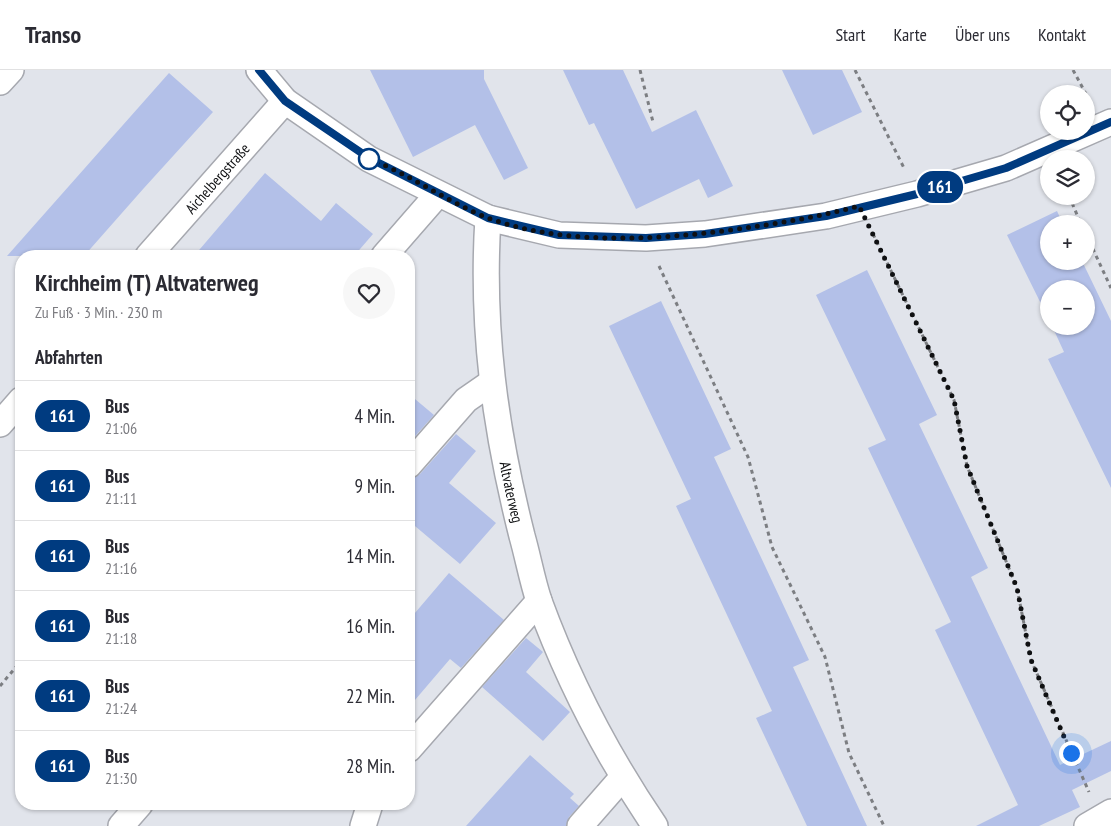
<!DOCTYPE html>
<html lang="de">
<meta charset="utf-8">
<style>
body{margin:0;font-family:"PT Sans Narrow",sans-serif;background:#f7f7f7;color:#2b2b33;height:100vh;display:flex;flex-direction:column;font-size:19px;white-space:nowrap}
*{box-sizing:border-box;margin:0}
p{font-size:16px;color:#7c7c81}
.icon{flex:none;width:28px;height:28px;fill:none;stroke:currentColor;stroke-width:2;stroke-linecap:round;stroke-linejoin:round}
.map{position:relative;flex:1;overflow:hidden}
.panel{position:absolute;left:15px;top:180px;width:400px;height:560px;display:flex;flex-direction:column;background:#fff;border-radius:20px;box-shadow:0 1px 4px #0004}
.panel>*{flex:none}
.badge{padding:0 10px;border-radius:16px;font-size:18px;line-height:32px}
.fabs{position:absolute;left:1040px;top:15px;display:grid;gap:10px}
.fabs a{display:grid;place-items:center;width:55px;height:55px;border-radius:50%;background:#fff;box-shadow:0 1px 4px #0004;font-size:25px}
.you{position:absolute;width:25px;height:25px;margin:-12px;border:4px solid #fff;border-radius:50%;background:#1a73e8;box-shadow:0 0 0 8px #1a73e833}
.map>.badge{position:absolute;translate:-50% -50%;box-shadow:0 0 0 2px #fff}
h2{padding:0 20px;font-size:19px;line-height:45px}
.round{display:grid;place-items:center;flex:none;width:52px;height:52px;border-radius:26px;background:#f7f7f7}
.headline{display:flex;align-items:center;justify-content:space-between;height:85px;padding:0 20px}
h1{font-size:24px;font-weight:600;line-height:38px}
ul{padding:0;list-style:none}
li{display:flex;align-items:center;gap:15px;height:70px;padding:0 20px;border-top:1px solid #e1e1e2}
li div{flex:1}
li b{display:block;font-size:19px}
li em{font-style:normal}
li .badge{min-width:55px;font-weight:700;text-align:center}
header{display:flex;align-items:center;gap:30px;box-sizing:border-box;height:70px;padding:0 25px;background:#fff;border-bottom:1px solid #e1e1e2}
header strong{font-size:24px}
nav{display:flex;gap:28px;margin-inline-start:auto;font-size:18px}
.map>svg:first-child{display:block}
.building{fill:#b3c0e8}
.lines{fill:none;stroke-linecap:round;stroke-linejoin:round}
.street-casing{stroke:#a6a8af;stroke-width:28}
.path{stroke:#7c7e82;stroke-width:3;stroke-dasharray:4 4;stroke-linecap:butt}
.street{stroke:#fff;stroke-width:25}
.line-casing{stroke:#fff;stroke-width:11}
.line{stroke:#003b80;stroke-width:8}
.walk{stroke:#0f1012;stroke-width:5;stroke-dasharray:0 9}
.stop-dot{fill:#fff;stroke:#003b80;stroke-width:2.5}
.labels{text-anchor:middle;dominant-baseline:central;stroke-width:4.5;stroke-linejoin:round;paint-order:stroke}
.street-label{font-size:15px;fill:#0f1012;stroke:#e1e4eb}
</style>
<header>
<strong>Transo</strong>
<nav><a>Start</a><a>Karte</a><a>Über uns</a><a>Kontakt</a></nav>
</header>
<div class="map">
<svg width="1111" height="756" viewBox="0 0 1111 756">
<rect width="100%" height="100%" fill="#e1e4eb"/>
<path class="building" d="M370,0H484V9L528,98L504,110L475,55L413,87Z
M563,0H623L652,62L696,40L733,116L708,128L699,109L636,139L594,53L589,55Z
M782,0H842L862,42L813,65Z
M169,3L213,42L144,118L84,186H7Z
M265,103L321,151L336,133L373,164L354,186H194Z
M1057,141L1063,154H1049V191H1082L1111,251V418L1048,289L1064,282L1052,256H1086V219H1049V250L1007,165Z
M867,200L937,345L919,354L988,498L971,507L1060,695L1111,671V701L1072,720L1080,737L1039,756H976L1018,735L935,560L951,552L868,378L886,370L816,225Z
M661,231L731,379L714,387L809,590L793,597L867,756H807L756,648L772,641L676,436L691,429L609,256Z
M409,324L434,345L409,373Z
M456,364L476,381L449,413L496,453L460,494L409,451V409L420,404Z
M449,503L504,550L461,598L450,589L409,637V550Z
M526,568L543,582L526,602L570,642L543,671L482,617Z
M530,685L574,724L570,728L579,736L569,747L566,756H466Z"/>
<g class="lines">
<defs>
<g id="street">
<path d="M259,0L285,31L369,89L488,148L559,165L646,168L705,164L826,146L917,124L1006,98L1111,52"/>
<path d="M0,12L11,0"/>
<path id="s1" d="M488,148C481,258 495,359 522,466C528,487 532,510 539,531C568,610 608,687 655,756"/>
<path id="s2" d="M148,186L285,31"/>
<path d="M384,186L438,124"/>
<path d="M0,354L21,330"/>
<path d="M409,395L466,330L492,312"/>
<path d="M409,679L539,531"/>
<path d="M121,756L140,734"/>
<path d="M363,756L370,734"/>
<path d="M580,756L622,708"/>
<path d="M1087,756L1111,742"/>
</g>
</defs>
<use href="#street" class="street-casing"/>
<path class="path" d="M640,0L653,52
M855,0L904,98
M1073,0L1086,24
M1069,126L1081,154
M873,164L954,330L967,396L1017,518L1031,590L1089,722
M1086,164L1111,218
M659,196L748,387L772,477L825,587L849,683L884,756
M0,616L21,591"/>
<use href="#street" class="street"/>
</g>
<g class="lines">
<defs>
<path id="line" d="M259,0L285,31L369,88L488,148L559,165L646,168L705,164L826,146L917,124L1006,98L1111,52"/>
</defs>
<use href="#line" class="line-casing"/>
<use href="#line" class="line"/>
<path class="walk" d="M369,89C408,103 447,132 488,148C569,178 674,169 759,156C793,151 826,145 859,136L954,330L967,396L1017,518L1031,590L1071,683"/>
</g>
<circle class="stop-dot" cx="369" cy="89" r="10"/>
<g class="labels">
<g class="street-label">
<text stroke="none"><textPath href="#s2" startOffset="104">Aichelbergstraße</textPath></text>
<text stroke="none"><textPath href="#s1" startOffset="276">Altvaterweg</textPath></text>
</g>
</g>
</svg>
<div class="fabs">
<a><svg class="icon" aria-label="locate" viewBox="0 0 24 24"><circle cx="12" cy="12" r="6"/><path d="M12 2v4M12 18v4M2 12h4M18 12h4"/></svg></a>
<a><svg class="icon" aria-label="layers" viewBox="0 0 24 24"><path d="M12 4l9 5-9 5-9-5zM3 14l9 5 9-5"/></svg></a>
<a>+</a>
<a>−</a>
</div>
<div class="you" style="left:1071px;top:683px"></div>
<b class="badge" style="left:940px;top:117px;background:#003b80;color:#fff">161</b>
<section class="panel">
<div class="headline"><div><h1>Kirchheim (T) Altvaterweg</h1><p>Zu Fuß · 3 Min. · 230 m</p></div><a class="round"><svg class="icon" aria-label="heart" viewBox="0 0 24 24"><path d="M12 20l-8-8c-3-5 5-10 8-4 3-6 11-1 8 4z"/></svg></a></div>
<h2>Abfahrten</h2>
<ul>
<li><span class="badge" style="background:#003b80;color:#fff">161</span><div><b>Bus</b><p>21:06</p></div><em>4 Min.</em></li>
<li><span class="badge" style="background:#003b80;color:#fff">161</span><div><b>Bus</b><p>21:11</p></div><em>9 Min.</em></li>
<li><span class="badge" style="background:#003b80;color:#fff">161</span><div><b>Bus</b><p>21:16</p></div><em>14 Min.</em></li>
<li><span class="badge" style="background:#003b80;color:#fff">161</span><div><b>Bus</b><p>21:18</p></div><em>16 Min.</em></li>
<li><span class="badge" style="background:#003b80;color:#fff">161</span><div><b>Bus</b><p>21:24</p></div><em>22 Min.</em></li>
<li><span class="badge" style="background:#003b80;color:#fff">161</span><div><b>Bus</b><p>21:30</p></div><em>28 Min.</em></li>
</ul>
</section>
</div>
